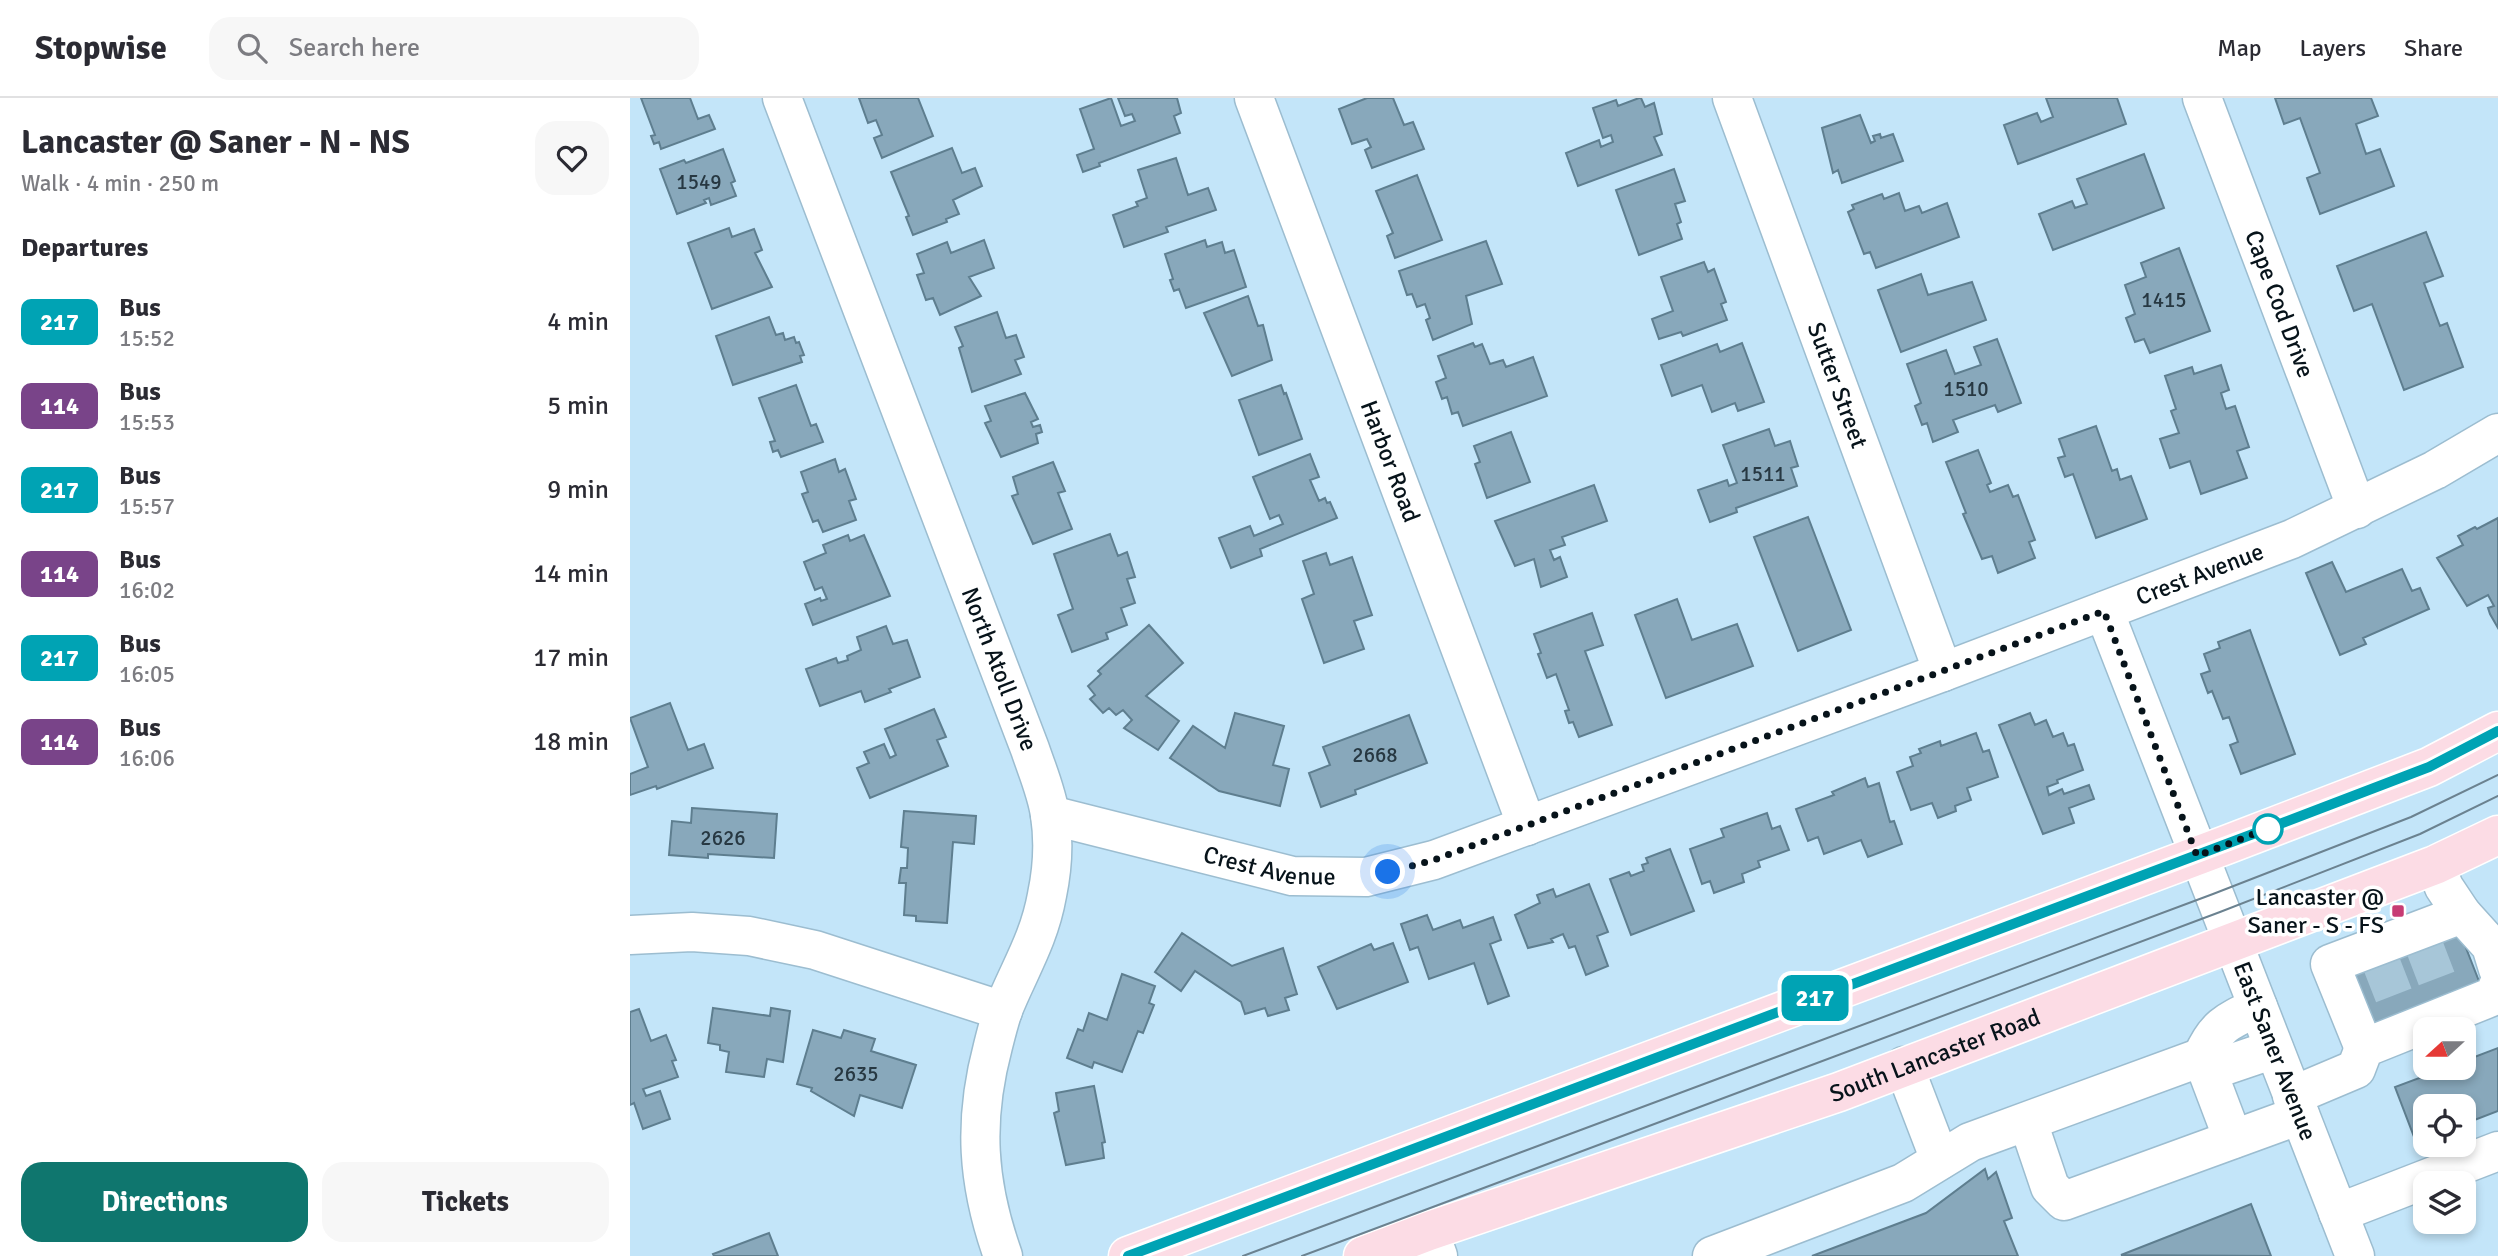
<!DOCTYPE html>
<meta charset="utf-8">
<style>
body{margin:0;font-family:Signika,sans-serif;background:#f7f7f7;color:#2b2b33;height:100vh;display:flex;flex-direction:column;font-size:26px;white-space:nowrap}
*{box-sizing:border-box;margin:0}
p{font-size:23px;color:#7c7c81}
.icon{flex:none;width:38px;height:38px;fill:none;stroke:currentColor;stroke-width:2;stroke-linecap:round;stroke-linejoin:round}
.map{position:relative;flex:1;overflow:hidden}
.details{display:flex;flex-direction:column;background:#fff;width:630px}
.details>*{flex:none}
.badge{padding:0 14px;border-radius:10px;font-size:24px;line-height:46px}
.needle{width:46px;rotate:249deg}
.controls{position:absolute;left:1783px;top:919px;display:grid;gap:14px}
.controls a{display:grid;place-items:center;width:63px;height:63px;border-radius:14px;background:#fff;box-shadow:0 4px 10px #0003;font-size:35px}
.you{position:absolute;width:35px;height:35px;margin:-18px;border:5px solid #fff;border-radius:50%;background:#1a73e8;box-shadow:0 0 0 10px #1a73e833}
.map>.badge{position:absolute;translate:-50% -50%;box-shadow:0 0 0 4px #fff}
h2{padding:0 21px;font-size:26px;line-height:63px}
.round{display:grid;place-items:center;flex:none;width:74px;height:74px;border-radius:21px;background:#f7f7f7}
.headline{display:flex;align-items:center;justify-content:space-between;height:119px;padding:0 21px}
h1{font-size:33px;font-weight:700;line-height:52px}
.button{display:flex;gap:14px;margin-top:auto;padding:14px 21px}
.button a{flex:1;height:80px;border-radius:21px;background:#0f766e;color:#fff;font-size:28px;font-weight:700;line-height:80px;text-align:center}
.button a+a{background:#f7f7f7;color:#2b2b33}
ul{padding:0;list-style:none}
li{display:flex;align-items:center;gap:21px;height:84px;padding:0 21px}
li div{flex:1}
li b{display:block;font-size:26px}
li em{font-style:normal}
li .badge{min-width:77px;font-weight:700;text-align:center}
header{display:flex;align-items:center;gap:42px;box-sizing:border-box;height:98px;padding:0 35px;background:#fff;border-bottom:2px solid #e1e1e2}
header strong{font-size:33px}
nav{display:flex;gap:38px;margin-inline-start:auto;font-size:24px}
.search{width:490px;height:63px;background:#f7f7f7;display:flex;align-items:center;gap:18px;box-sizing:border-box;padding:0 24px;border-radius:21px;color:#7c7c81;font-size:26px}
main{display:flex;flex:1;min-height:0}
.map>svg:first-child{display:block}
.building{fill:#88a8bb;stroke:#5e7e8f;stroke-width:2}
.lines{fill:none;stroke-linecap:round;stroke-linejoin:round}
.minor-tunnel{stroke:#a7c6d8;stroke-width:38;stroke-dasharray:38 19;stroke-linecap:butt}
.minor-casing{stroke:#9cbdd0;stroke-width:41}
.major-casing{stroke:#fff;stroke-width:41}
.minor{stroke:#fff;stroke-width:38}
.major{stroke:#fcdce5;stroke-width:38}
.tram{stroke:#6b8290;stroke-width:2}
.line-casing{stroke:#fff;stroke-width:16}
.line{stroke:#00a3b4;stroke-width:10}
.walk{stroke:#07131a;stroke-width:7;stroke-dasharray:0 12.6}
.stop-dot{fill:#fff;stroke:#00a3b4;stroke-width:3.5}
.poi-dot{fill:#c73c74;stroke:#fff;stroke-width:2.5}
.labels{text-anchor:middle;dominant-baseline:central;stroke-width:7;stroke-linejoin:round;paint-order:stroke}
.number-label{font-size:21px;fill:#273842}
.street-label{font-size:24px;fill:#07131a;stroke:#fff}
.poi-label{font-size:24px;fill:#07131a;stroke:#fff;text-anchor:end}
</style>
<header>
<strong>Stopwise</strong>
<div class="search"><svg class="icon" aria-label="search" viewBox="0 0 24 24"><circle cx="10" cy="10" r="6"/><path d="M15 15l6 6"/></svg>Search here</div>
<nav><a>Map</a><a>Layers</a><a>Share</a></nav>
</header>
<main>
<section class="details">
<div class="headline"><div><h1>Lancaster @ Saner - N - NS</h1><p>Walk · 4 min · 250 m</p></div><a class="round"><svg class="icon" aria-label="heart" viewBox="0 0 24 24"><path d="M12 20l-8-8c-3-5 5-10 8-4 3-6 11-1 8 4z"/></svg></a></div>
<h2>Departures</h2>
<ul>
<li><span class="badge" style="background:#00a3b4;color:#fff">217</span><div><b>Bus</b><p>15:52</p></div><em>4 min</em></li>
<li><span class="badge" style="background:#794489;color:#fff">114</span><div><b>Bus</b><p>15:53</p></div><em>5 min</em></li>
<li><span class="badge" style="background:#00a3b4;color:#fff">217</span><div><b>Bus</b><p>15:57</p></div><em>9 min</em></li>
<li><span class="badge" style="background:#794489;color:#fff">114</span><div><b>Bus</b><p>16:02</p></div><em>14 min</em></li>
<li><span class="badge" style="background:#00a3b4;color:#fff">217</span><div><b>Bus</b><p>16:05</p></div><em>17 min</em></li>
<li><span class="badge" style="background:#794489;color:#fff">114</span><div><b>Bus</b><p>16:06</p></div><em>18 min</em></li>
</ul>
<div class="button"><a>Directions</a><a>Tickets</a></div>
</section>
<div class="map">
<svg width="1868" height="1158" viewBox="0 0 1868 1158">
<rect width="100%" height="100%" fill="#c3e5f9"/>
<path class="building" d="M11,0H60L68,21L79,17L85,31L31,51L29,44L24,46L21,38L25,37Z
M229,0H288L303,38L252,60L244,40L252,37L246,22L238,25Z
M481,0L491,28L505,23L502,16L495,18L488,0H547L551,15L544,18L550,35L469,65L470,68L453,74L447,57L464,51L450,11Z
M737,0H763L774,27L783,24L794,51L742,70L735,52L741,49L737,41L722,46L709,11Z
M1009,0H1011L1015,9L1024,5L1032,36L1024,39L1032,57L948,88L936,55L969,42L971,49L983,44L981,37L973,40L963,10L986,2L988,8Z
M1416,0H1487L1496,26L1388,66L1374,27L1407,15L1411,24L1423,19Z
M1645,0H1741L1748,18L1726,26L1736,56L1750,51L1764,88L1690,116L1677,80L1690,75L1670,20L1654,26Z
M1230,17L1241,45L1245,43L1243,38L1250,36L1251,40L1263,36L1273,63L1212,85L1208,72L1203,75L1192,30Z
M322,50L332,75L345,70L352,88L323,102L329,116L316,121L317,124L283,137L276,119L279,118L261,74Z
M93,51L105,83L101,85L106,98L81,107L79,100L74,102L76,105L47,116L30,71L54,62L56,65Z
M1514,56L1534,110L1423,152L1409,116L1442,103L1445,110L1457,106L1447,81Z
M546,60L558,97L578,90L586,112L536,129L538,134L494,149L483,117L508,108L506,104L517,100L508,72Z
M1044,71L1055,103L1045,106L1051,124L1047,126L1052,141L1009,157L986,92Z
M787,77L812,142L765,160L757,138L763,135L746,93Z
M1269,95L1275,113L1289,108L1292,115L1317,105L1329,139L1246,170L1240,154L1234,156L1218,114L1224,111L1222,107L1252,96L1254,101Z
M99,130L102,139L124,131L132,152L125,155L142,189L82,211L58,145Z
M1796,134L1813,178L1794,185L1810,228L1817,225L1833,269L1774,292L1742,206L1724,213L1707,168Z
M354,142L364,170L339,179L351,198L310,217L303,200L296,202L287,177L294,175L287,156L317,144L321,155Z
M575,142L577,149L592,144L595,155L604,152L616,189L556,210L549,191L544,193L540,182L543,181L535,156Z
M856,143L872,186L836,198L842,226L803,242L796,222L800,220L795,206L787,209L782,196L777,197L769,173Z
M1549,150L1580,233L1520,255L1514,241L1505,244L1496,220L1505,216L1495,187L1516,179L1511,165Z
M1074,164L1078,174L1084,171L1096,204L1091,206L1097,222L1053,238L1051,234L1029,241L1022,221L1043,213L1031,179Z
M1291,176L1298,197L1342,184L1356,222L1271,254L1248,192Z
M618,198L628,228L633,227L642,262L602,278L574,215Z
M367,214L376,240L386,237L394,259L385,262L391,276L342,294L329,250L333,248L325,229Z
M139,219L146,237L153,235L155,242L164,239L166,245L169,244L174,257L170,258L172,264L103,287L86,238Z
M1367,241L1391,305L1368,314L1365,307L1323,322L1328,334L1303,344L1297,325L1292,327L1285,308L1291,305L1277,266L1316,252L1325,276L1351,267L1344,249Z
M843,245L845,249L852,246L860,266L873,262L876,269L903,259L917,298L833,328L828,314L822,316L817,299L812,301L806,284L816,280L808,258Z
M1112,245L1134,304L1108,313L1105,305L1082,314L1072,287L1042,298L1031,267L1087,246L1090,254Z
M1591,267L1599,292L1591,295L1596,311L1605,308L1619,349L1607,353L1617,380L1571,396L1560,363L1540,370L1530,341L1549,335L1541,313L1546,311L1535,278L1562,269L1564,276Z
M166,287L181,328L186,326L193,344L151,359L148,352L143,354L140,344L145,343L129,300Z
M651,287L654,296L656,295L672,341L629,357L609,302Z
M395,295L408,321L401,324L403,329L410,327L412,334L406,336L408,345L371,359L355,325L361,323L355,308Z
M1466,328L1482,373L1487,371L1490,382L1501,378L1517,421L1466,440L1443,376L1435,379L1428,360L1435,358L1429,341Z
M1139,331L1145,348L1160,343L1168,368L1161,370L1167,388L1106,410L1107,414L1080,424L1068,392L1097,382L1099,388L1107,385L1093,347Z
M881,334L900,384L857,400L845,366L850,364L844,348Z
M1348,352L1361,385L1357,387L1360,394L1378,387L1383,399L1388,397L1405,442L1399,444L1405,460L1368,475L1362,458L1352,461L1333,416L1336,415L1316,364Z
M680,356L689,379L680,382L689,403L695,400L697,405L700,404L707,420L630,451L632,458L601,470L589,440L620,428L624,438L653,426L649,417L640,421L623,379Z
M205,361L209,374L215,371L226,401L219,403L226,422L193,434L188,422L183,424L172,396L178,394L171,374Z
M423,364L435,393L428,395L442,431L403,446L382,398L388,396L383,379Z
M964,387L977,423L932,439L935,447L920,452L924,462L930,459L937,479L911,489L904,461L885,468L865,423Z
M1178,419L1221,532L1168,553L1124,439Z
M1868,420V530L1860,516L1858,510L1864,508L1858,497L1837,508L1807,460L1833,447L1828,438L1845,429L1847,431Z
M480,436L488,458L497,454L505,479L497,481L505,505L491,510L497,527L476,535L478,541L442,554L428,517L443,511L424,456Z
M218,437L220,443L234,437L260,498L183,527L175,506L190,500L191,503L197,501L192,489L185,492L174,464L196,455L193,447Z
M696,455L700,467L722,459L742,517L724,523L734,551L694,565L672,501L684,496L673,463Z
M1702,464L1716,494L1772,471L1782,493L1790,490L1799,511L1733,540L1736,546L1710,557L1676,475Z
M1047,501L1062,542L1107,526L1123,568L1036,600L1005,517Z
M962,515L973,547L955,553L982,627L949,639L943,624L939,625L935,613L939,612L926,576L917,580L908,556L911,555L904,536Z
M519,527L553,565L516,598L549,623L528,652L494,630L502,622L493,612L486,617L479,610L473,615L460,601L465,597L458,588L471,576L468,573Z
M256,528L263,546L277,542L290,579L259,591L261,594L235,604L231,593L190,608L176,571L206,560L208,565L218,562L217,558L231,552L227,539Z
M1620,532L1665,656L1611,676L1600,647L1608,644L1599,619L1593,621L1582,593L1578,595L1571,576L1580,573L1574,556L1590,550L1588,544Z
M40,605L58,652L74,646L83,670L27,691L26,688L0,697V676L18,669L0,620Z
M304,611L316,639L307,642L318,668L240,700L227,670L239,665L234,654L254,646L260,660L266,657L255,631Z
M605,615L654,628L643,667L659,671L650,708L589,693L540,660L563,628L595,650Z
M1400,615L1405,627L1416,622L1423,639L1433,635L1438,648L1444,646L1453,672L1427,682L1428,685L1417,689L1419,697L1432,691L1434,696L1459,687L1464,701L1439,710L1444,725L1413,736L1369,627Z
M779,617L797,665L725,692L726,696L691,709L679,675L700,667L693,649Z
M1346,635L1353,654L1359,652L1368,679L1337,690L1341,702L1325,708L1326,713L1308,720L1302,705L1281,712L1267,674L1283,668L1280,659L1291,655L1289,651L1310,643L1311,648Z
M1235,680L1238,689L1249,685L1260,724L1264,723L1272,746L1238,759L1231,742L1194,756L1188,739L1178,743L1166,711L1204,697L1202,694Z
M62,710L147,716L144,760L78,756V760L39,757L42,723L61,725Z
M274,713L346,718L344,746L323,744L317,825L286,823V818L274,817L276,785H269L271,770H277L278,750L271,749Z
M1137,715L1142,731L1150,728L1159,752L1128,763L1130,769L1112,776L1114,784L1084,795L1080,783L1072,786L1060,751L1094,739L1091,731Z
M1040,751L1064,813L1001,837L980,781L999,774L1001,778L1014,773L1012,767L1018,765L1016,760Z
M959,786L978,834L967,838L978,868L956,877L945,848L939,850L933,836L921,841L923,844L898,850L885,817L910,805L907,797L923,791L926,799Z
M797,817L803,832L830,822L833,830L863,819L871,842L860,846L879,898L858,906L844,865L799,881L788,849L780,852L771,826Z
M1829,832L1852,891L1743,932L1721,873Z
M552,835L602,868L653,850L667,896L655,900L659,912L638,918L635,910L615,916L611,904L565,873L551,893L525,874Z
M763,845L778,884L707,911L688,869L741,846L744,852Z
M492,876L525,888L519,905L524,907L513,935L508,933L492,974L464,964L462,970L437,960L448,931L453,933L459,915L477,922Z
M83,910L140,918L141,910L160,913L153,964L137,961L134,979L96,974L99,954L90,952V947L78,945Z
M9,911L21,943L36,937L46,962L42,963L48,979L13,991L16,998L30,993L40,1021L13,1031L4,1005L0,1007V914Z
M183,932L211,940L214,932L245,941L241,953L286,967L272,1010L230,997L224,1018L181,993L182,990L167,986Z
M1868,950V1013L1834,1026V1008H1796V1041L1786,1044L1765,989L1816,970H1834V963Z
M464,988L475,1044L472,1045L474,1060L436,1067L424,1015L429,1013L426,995Z
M1355,1071L1358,1081L1366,1074L1382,1120L1374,1123L1388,1158H1182L1296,1115Z
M1621,1106L1641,1158L1491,1157Z
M139,1135L148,1158H84L83,1156Z"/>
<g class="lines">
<path class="minor-tunnel" d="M1793,845L1816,905
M1750,862L1773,921"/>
<defs>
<g id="minor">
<path id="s1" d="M152,0L400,651C407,672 417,695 420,717C424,743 422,773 417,797C409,842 389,872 373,912C369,924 366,936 363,948C343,1023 347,1085 373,1158"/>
<path id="s2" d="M624,0L897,728"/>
<path id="s3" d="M1102,0L1313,574"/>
<path id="s4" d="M1572,0L1727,411"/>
<path id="s5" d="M1474,513L1725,1158"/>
<path id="s6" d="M420,717L662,778L736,779L804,762L1313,574L1662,441L1805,372L1868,335"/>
<path d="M1805,767L1814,789L1832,816L1861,848L1868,871"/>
<path d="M0,837L62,834L119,838L185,852L373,913"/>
<path d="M1734,950L1700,866L1832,816"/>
<path d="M1274,968L1310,1062"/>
<path d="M1662,998L1726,971L1734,950L1864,898L1868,888"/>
<path d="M1398,1024L1420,1089L1434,1103L1670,1017"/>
<path d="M1603,1041L1572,959C1586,927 1598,923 1628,909"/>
<path d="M1708,1115L1868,1053"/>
<path d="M799,1133L808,1158"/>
<path d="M1082,1158L1273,1085L1340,1044L1572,959L1594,968L1644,951"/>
</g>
<g id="major">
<path d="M498,1158L1596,747L1799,669L1868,633"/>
<path id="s7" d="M733,1158L799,1133L1209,994L1805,767L1868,737"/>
</g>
</defs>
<use href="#minor" class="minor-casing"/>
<use href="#major" class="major-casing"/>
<use href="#minor" class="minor"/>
<use href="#major" class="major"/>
<path class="tram" d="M613,1158L1583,796L1781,719L1868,677
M672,1158L1590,814L1790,736L1868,698"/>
</g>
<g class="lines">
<defs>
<path id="line" d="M498,1158L1647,727L1799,669L1868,633"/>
</defs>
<use href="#line" class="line-casing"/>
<use href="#line" class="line"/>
<path class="walk" d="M758,774L804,762L1474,513L1567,758L1647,727L1638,731"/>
</g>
<circle class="stop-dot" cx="1638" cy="731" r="14"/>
<rect class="poi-dot" x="1761" y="806" width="14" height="14" rx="3.5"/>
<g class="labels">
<g class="number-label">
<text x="69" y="84">1549</text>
<text x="1534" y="202">1415</text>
<text x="1336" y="291">1510</text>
<text x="1133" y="376">1511</text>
<text x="745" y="657">2668</text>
<text x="93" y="740">2626</text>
<text x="226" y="976">2635</text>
</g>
<g class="street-label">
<text stroke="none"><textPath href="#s4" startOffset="220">Cape Cod Drive</textPath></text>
<text stroke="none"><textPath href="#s3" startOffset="306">Sutter Street</textPath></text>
<text stroke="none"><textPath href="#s2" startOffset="388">Harbor Road</textPath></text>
<text stroke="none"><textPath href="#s6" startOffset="1211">Crest Avenue</textPath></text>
<text stroke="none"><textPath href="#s1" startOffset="611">North Atoll Drive</textPath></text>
<text stroke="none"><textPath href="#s6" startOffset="226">Crest Avenue</textPath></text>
<text stroke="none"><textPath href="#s5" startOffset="472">East Saner Avenue</textPath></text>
<text stroke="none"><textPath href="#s7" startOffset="606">South Lancaster Road</textPath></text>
</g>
<g class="poi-label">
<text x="1754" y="799">Lancaster @<tspan x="1754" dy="28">Saner - S - FS</tspan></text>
</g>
</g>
</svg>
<div class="controls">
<a><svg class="needle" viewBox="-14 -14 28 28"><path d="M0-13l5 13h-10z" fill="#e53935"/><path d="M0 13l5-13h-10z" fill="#7c7c81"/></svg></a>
<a><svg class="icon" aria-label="locate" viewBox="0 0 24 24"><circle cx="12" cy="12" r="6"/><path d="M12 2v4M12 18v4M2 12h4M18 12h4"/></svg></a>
<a><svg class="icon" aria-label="layers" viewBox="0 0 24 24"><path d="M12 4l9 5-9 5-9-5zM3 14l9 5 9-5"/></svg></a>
</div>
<div class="you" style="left:758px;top:774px"></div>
<b class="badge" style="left:1185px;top:900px;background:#00a3b4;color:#fff">217</b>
</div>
</main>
